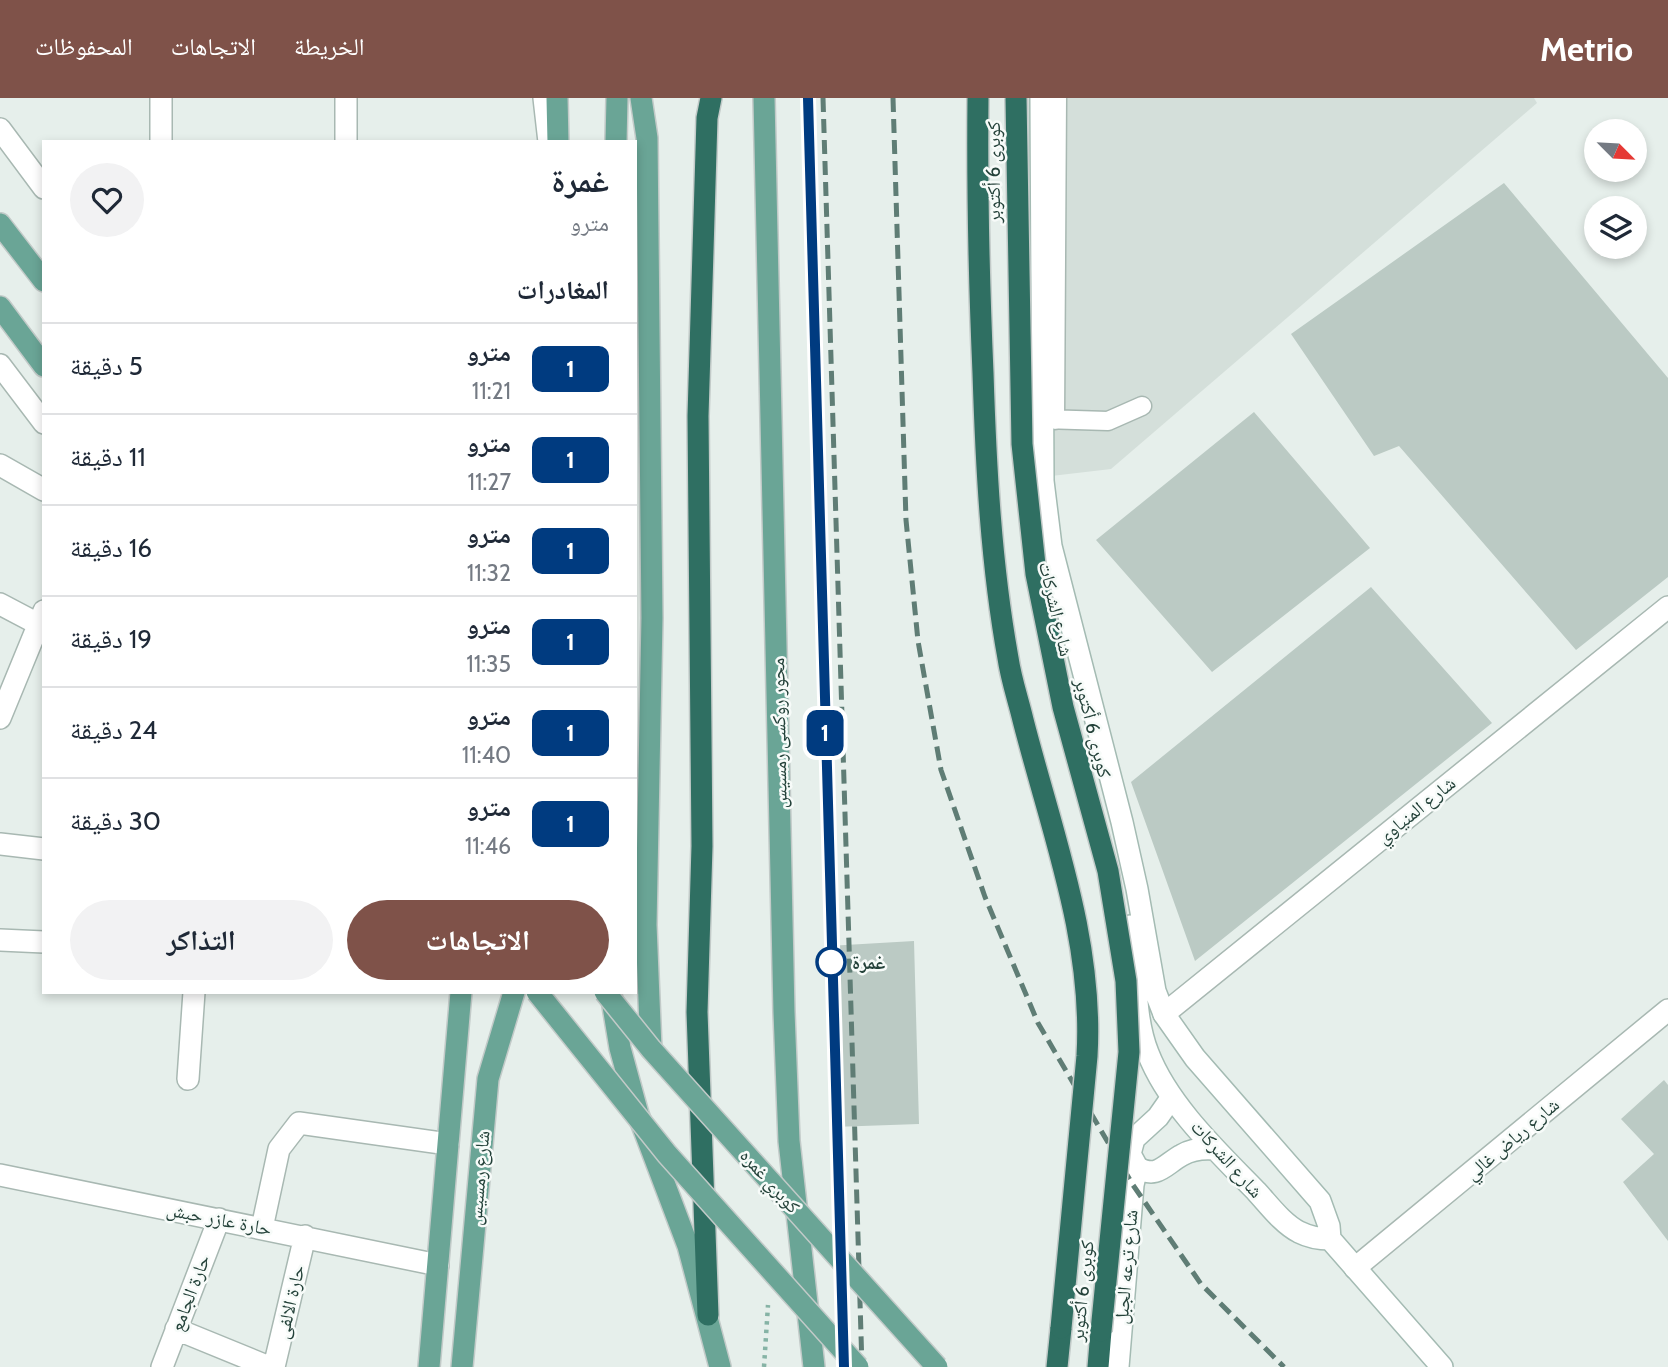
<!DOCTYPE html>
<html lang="ar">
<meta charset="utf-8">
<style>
body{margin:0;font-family:Cabin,"Noto Naskh Arabic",sans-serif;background:#f2f2f3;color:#1f2937;direction:rtl;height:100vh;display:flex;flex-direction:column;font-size:26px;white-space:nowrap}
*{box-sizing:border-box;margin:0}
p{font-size:23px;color:#747a83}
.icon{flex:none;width:38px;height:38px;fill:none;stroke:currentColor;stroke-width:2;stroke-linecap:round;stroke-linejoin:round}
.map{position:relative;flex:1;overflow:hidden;direction:ltr}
.details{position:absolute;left:42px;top:42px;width:595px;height:854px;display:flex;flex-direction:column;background:#fff;border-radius:0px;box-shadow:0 4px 10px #0003;direction:rtl}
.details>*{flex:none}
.badge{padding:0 14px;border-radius:10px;font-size:24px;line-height:46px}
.needle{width:46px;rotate:114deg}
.controls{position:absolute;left:1584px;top:21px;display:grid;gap:14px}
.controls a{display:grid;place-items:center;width:63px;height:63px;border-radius:50%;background:#fff;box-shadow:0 4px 10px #0003;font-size:35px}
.map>.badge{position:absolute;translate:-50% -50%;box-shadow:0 0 0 4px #fff}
h2{padding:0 28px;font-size:26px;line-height:63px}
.round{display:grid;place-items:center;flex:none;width:74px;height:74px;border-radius:37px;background:#f2f2f3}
.head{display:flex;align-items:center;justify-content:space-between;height:119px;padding:0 28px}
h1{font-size:33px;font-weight:800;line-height:52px}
.cta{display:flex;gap:14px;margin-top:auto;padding:14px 28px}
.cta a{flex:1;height:80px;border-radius:42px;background:#7f5249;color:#fff;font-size:28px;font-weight:800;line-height:80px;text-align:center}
.cta a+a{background:#f2f2f3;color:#1f2937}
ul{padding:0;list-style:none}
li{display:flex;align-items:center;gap:21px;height:91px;padding:0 28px;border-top:2px solid #e0e1e3}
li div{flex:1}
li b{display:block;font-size:26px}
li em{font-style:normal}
li .badge{min-width:77px;font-weight:700;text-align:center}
header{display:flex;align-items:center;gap:42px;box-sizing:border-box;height:98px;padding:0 35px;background:#7f5249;color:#fff}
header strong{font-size:33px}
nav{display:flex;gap:38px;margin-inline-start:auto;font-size:24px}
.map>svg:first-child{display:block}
.built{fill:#d4dfda}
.building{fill:#bbcac4}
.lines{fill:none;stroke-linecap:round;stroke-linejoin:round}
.service-casing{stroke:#a8b8b2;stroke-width:21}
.minor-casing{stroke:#a8b8b2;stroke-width:24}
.secondary-casing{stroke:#a4bbb3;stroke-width:24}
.primary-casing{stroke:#c2cac8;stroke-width:24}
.motorway-casing{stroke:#c2cac8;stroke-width:24}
.path{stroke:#86b3a5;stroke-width:4.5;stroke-dasharray:3.5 5;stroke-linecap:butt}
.service{stroke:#fff;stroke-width:18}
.minor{stroke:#fff;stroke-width:21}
.secondary{stroke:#fff;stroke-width:21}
.primary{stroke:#6aa596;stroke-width:21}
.motorway{stroke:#2f6f62;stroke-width:21}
.rail{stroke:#5f7d75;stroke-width:5;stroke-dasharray:14 7;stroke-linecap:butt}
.primary-bridge-casing{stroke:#c2cac8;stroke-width:24;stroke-linecap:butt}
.motorway-bridge-casing{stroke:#c2cac8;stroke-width:24;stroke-linecap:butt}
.primary-bridge{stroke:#6aa596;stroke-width:21}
.motorway-bridge{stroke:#2f6f62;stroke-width:21}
.line-casing{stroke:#fff;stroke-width:16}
.line{stroke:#003b80;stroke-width:10}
.stop-dot{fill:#fff;stroke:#003b80;stroke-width:3.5}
.labels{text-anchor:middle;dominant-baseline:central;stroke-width:5;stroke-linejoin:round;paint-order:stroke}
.street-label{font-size:19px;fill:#24423a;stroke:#f7fbf9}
.stop-label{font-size:19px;font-weight:bold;fill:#24423a;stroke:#f7fbf9;text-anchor:start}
</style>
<header>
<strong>Metrio</strong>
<nav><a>الخريطة</a><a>الاتجاهات</a><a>المحفوظات</a></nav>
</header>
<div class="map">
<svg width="1668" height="1269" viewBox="0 0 1668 1269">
<rect width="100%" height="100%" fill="#e6efeb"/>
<path class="built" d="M1011,0H1534L1537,5L1111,371L1017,382Z"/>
<path class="building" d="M1504,85L1668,280V479L1576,552L1399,348L1374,358L1291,236Z
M1254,314L1370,450L1212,574L1096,442Z
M1371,489L1492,625L1195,863L1131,684Z
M914,843L919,1026L833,1029L828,848Z
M1664,982L1668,987V1143L1623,1084L1654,1056L1621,1021Z"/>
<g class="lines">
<defs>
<path id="service" d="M1043,321L1108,323L1142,308
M1055,322L1057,0"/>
<path id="minor" d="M161,0V44
M346,0V44
M544,0L549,44
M0,31L44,90
M0,267L44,325
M0,367L44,392
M0,506L38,526
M0,620L44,513
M0,746L44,751
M0,842L44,844
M1164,916L1668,509
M188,981L194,894
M0,1077L438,1167
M262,1130L279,1051L299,1025L448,1046
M1355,1170L1668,912
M176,1231L269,1269
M162,1269L219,1121
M274,1269L305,1138"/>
<path id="secondary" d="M1041,0L1043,383L1051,448L1122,724L1137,791L1155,893L1164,916L1195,960L1320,1103L1329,1128L1330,1141L1442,1269
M1130,828C1138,869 1132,915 1148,955C1168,1007 1218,1054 1256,1093C1269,1107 1282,1125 1299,1134C1309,1139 1319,1141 1330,1141
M1172,999L1158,1019L1134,1041L1130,1056L1137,1069C1157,1082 1165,1066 1182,1057C1192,1051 1203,1050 1215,1051
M1118,1269L1133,1087L1137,1069"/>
<path id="primary" d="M557,0L558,44
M641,0L647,40L652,520L646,827L651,951
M764,0L784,914L789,1043L814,1269
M616,44L617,0
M0,126L44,183
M0,209L44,268
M611,896L620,950L638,1016L688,1148L720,1269
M429,1269L461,894
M462,1269L488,981L514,894"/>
<path id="motorway" d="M708,1217L697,914L702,748L698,318L707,20L711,0
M1057,1269L1061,1230
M1098,1269L1101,1233"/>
</defs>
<use href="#service" class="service-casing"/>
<use href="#minor" class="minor-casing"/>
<use href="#secondary" class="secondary-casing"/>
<use href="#primary" class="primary-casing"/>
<use href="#motorway" class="motorway-casing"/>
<path class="path" d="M764,1269L768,1207"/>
<use href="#service" class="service"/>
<use href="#minor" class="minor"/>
<use href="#secondary" class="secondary"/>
<use href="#primary" class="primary"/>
<use href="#motorway" class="motorway"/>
<path class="rail" d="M808,0L844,1269
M823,0L862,1269
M893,0L906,422L918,543L941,672L985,799L1038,925L1133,1087L1201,1186L1284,1269"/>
<defs>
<path id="primary-bridge" d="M537,894L667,1056L858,1269
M605,894L651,951L937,1269"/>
<path id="motorway-bridge" d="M978,0C977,92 979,183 983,275C986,370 991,466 1008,560C1011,581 1018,601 1023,622C1051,732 1094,842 1087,958L1061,1230
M1016,0L1022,346L1036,476L1063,609L1108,773L1126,883L1129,954L1101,1233"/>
</defs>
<use href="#primary-bridge" class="primary-bridge-casing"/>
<use href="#motorway-bridge" class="motorway-bridge-casing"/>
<use href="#primary-bridge" class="primary-bridge"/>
<use href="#motorway-bridge" class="motorway-bridge"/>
</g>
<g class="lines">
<defs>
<path id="line" d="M808,0L844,1269"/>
</defs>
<use href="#line" class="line-casing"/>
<use href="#line" class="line"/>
</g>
<circle class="stop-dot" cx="831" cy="864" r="14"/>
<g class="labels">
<g class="street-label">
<text transform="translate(993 74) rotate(-90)">كوبرى 6 أكتوبر</text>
<text transform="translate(1056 511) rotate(77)">شارع الشركات</text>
<text transform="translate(1093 630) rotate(76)">كوبرى 6 أكتوبر</text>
<text transform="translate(779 635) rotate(-91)">محور روكسى رمسيس</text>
<text transform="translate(1416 712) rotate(-39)">شارع المنياوي</text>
<text transform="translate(1512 1041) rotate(-40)">شارع رياض غالي</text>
<text transform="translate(1227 1061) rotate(48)">شارع الشركات</text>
<text transform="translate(479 1080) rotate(-85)">شارع رمسيس</text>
<text transform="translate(770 1083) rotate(48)">كوبري غمره</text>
<text transform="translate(219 1121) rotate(11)">حارة عازر حبش</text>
<text transform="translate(1126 1169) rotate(-85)">شارع ترعه الجبل</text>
<text transform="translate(1082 1193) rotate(-84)">كوبرى 6 أكتوبر</text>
<text transform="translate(190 1195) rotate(-69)">حارة الجامع</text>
<text transform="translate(290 1204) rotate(-77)">حارة الالفى</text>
</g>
<g class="stop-label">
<text x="852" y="864">غمرة</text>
</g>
</g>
</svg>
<div class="controls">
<a><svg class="needle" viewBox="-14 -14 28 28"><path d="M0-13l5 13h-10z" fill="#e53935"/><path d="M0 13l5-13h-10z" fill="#747a83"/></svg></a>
<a><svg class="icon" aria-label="layers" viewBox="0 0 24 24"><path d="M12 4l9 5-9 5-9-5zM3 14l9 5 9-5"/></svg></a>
</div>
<b class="badge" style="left:825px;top:635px;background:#003b80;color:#fff">1</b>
<section class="details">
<div class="head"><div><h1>غمرة</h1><p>مترو</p></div><a class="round"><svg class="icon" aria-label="heart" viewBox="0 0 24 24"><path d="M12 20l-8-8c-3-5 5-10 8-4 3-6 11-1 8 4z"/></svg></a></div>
<h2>المغادرات</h2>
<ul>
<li><span class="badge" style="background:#003b80;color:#fff">1</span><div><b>مترو</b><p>11:21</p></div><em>5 دقيقة</em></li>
<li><span class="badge" style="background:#003b80;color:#fff">1</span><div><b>مترو</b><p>11:27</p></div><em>11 دقيقة</em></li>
<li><span class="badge" style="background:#003b80;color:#fff">1</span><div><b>مترو</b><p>11:32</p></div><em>16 دقيقة</em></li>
<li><span class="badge" style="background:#003b80;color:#fff">1</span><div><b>مترو</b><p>11:35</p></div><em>19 دقيقة</em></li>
<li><span class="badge" style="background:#003b80;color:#fff">1</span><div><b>مترو</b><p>11:40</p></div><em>24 دقيقة</em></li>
<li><span class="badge" style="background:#003b80;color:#fff">1</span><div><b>مترو</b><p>11:46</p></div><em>30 دقيقة</em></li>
</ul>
<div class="cta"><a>الاتجاهات</a><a>التذاكر</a></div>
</section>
</div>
